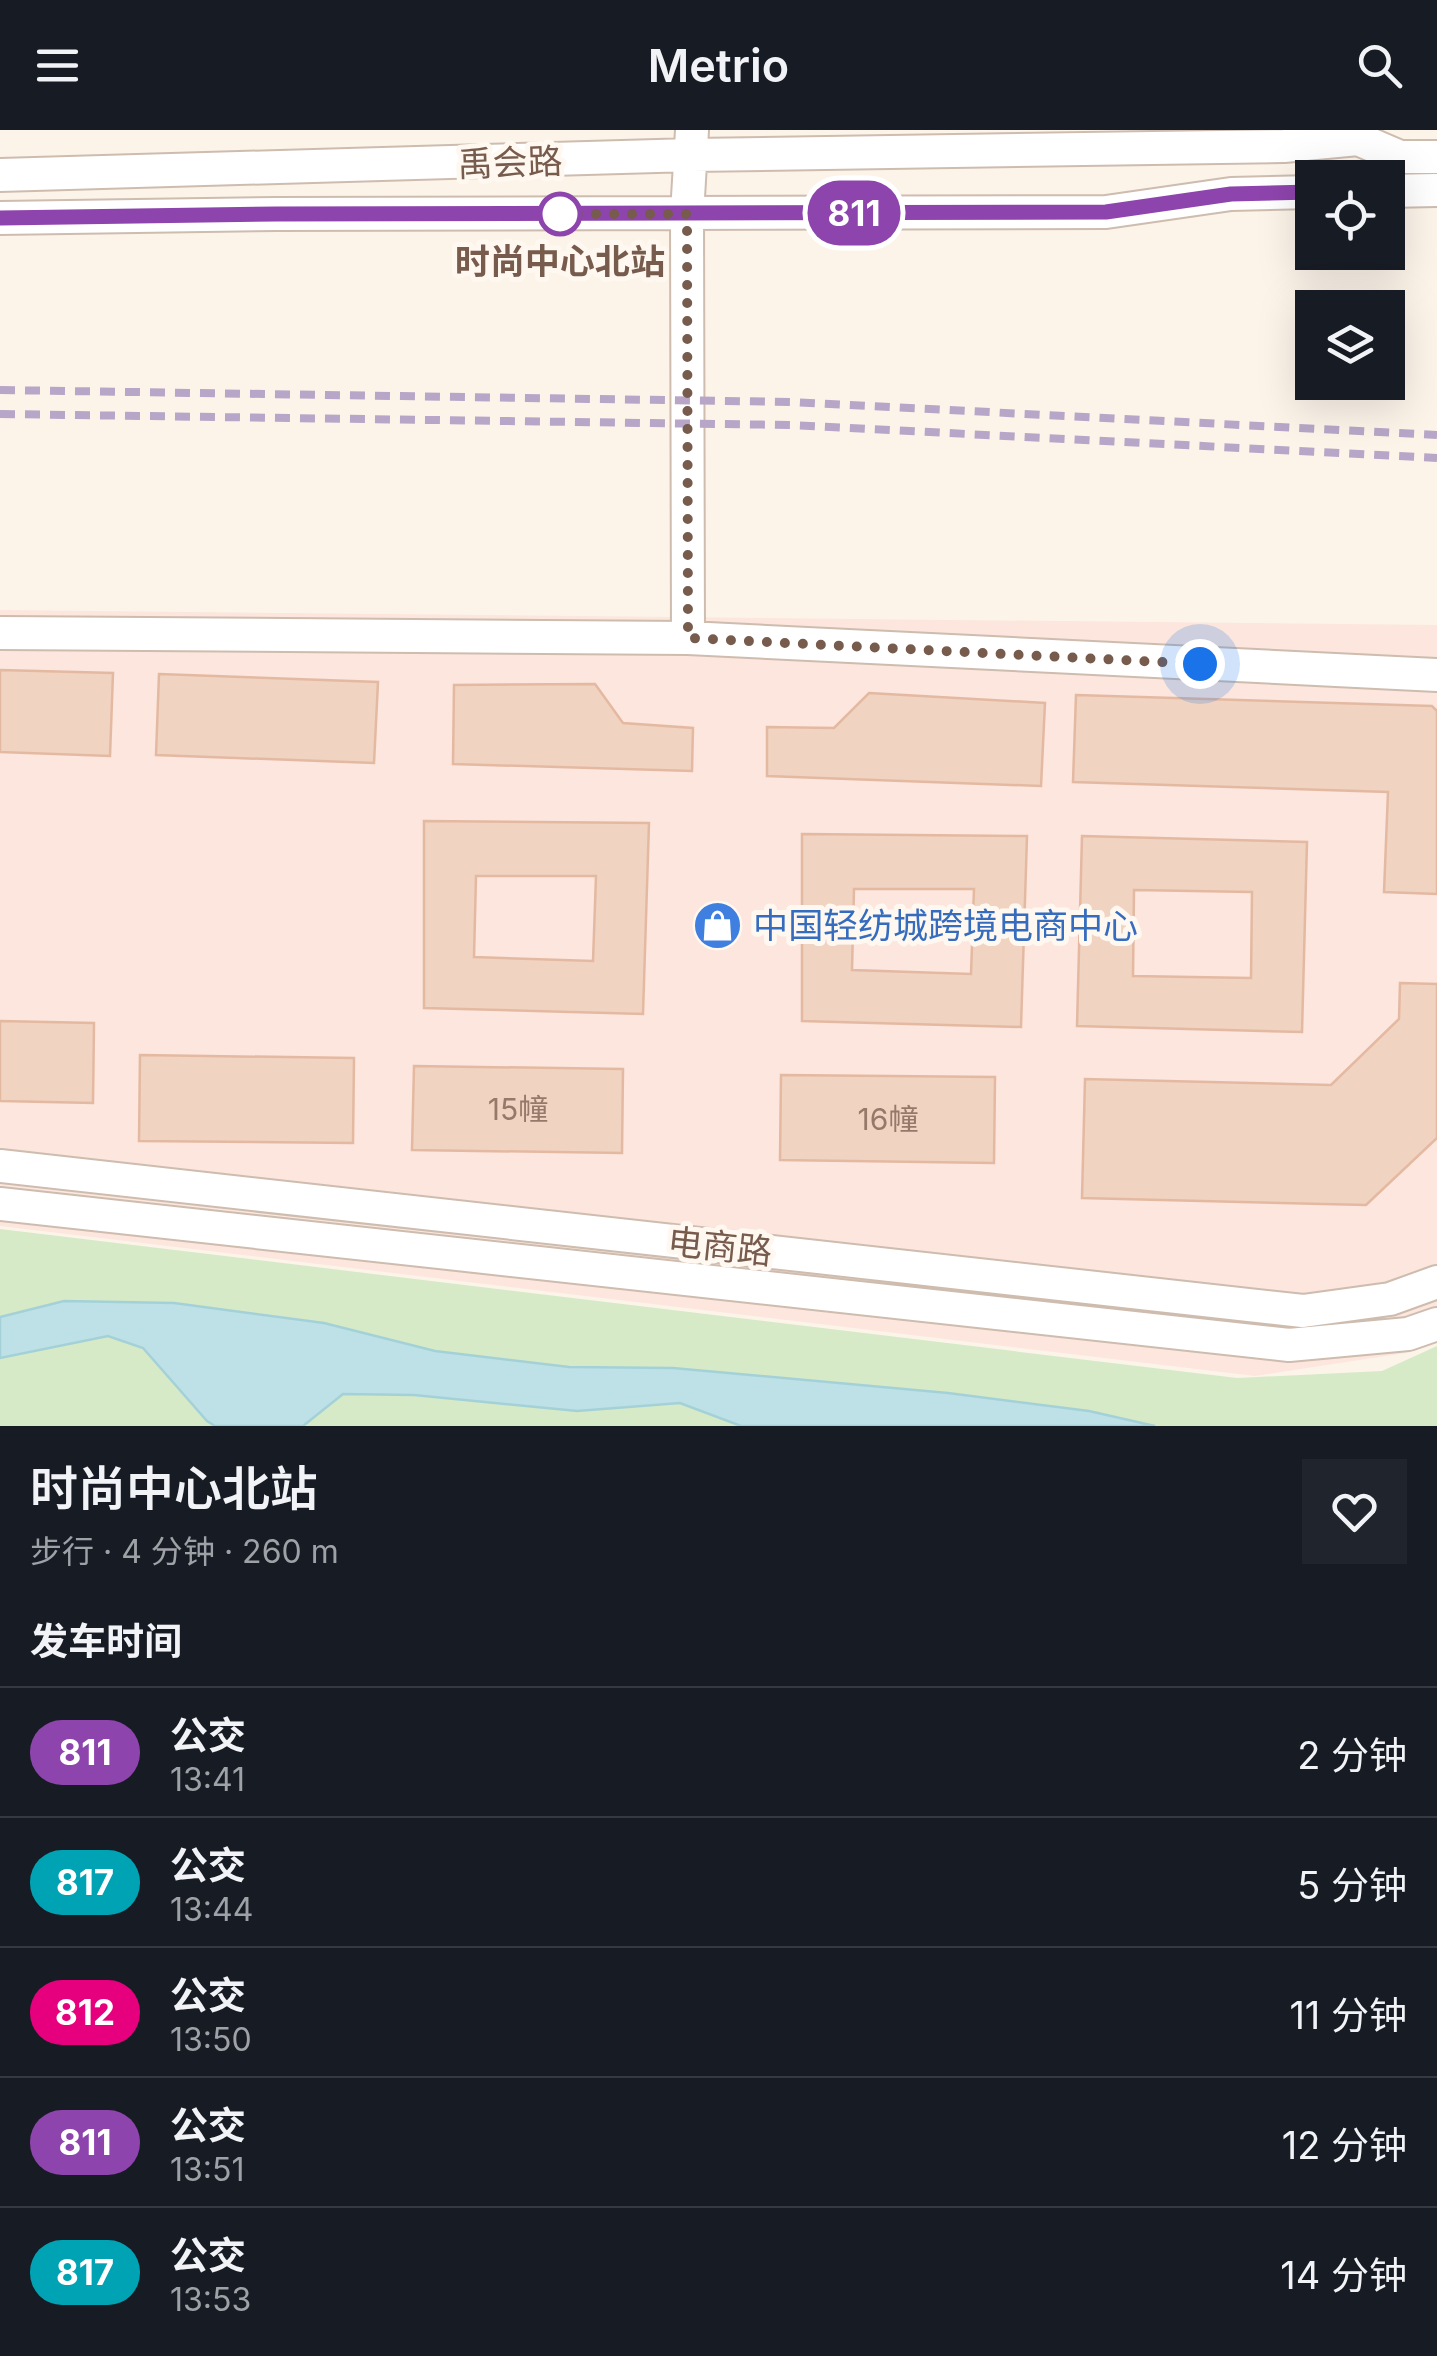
<!DOCTYPE html>
<html lang="zh">
<meta charset="utf-8">
<style>
body{margin:0;font-family:Inter,"Noto Sans SC",sans-serif;background:#20242c;color:#f1f3f6;height:100vh;display:flex;flex-direction:column;font-size:38px;white-space:nowrap}
*{box-sizing:border-box;margin:0}
p{font-size:32px;color:#9ea1a6}
.icon{flex:none;width:55px;height:55px;fill:none;stroke:currentColor;stroke-width:2;stroke-linecap:round;stroke-linejoin:round}
.map{position:relative;height:1296px;overflow:hidden}
.sheet{display:flex;flex-direction:column;background:#171b24;flex:1}
.sheet>*{flex:none}
.badge{padding:0 20px;border-radius:32px;font-size:35px;line-height:65px}
.fabs{position:absolute;left:1295px;top:30px;display:grid;gap:20px}
.fabs a{display:grid;place-items:center;width:110px;height:110px;border-radius:0px;background:#171b24;box-shadow:0 10px 40px #0002;font-size:50px}
.you{position:absolute;width:50px;height:50px;margin:-25px;border:8px solid #fff;border-radius:50%;background:#1a73e8;box-shadow:0 0 0 15px #1a73e833}
.map>.badge{position:absolute;translate:-50% -50%;box-shadow:0 0 0 5px #fff}
h2{padding:0 30px;font-size:38px;line-height:90px}
.round{display:grid;place-items:center;flex:none;width:105px;height:105px;border-radius:0px;background:#20242c}
.overview{display:flex;align-items:center;justify-content:space-between;height:170px;padding:0 30px}
h1{font-size:48px;font-weight:600;line-height:75px}
ul{padding:0;list-style:none}
li{display:flex;align-items:center;gap:30px;height:130px;padding:0 30px;border-top:2px solid #363941}
li div{flex:1}
li b{display:block;font-size:38px}
li em{font-style:normal}
li .badge{min-width:110px;font-weight:700;text-align:center}
header{display:flex;justify-content:space-between;align-items:center;height:130px;padding:0 30px;background:#171b24;font-size:45px;font-weight:600}
.map>svg:first-child{display:block}
.commercial{fill:#fce6dd}
.green{fill:#d6eac7}
.water{fill:#bde1e6;stroke:#a4d1d8;stroke-width:2.5}
.building{fill:#f1d3c1;stroke:#e4b9a2;stroke-width:2.5;fill-rule:evenodd}
.lines{fill:none;stroke-linecap:round;stroke-linejoin:round}
.street-casing{stroke:#cebcaf;stroke-width:36}
.street{stroke:#fff;stroke-width:32}
.rail{stroke:#b7a6c7;stroke-width:8;stroke-dasharray:15 10;stroke-linecap:butt}
.line-casing{stroke:#fff;stroke-width:22}
.line{stroke:#8e44ad;stroke-width:15}
.walk{stroke:#775b4d;stroke-width:10;stroke-dasharray:0 18}
.stop-dot{fill:#fff;stroke:#8e44ad;stroke-width:5}
.labels{text-anchor:middle;dominant-baseline:central;stroke-width:10;stroke-linejoin:round;paint-order:stroke}
.number-label{font-size:30px;fill:#96796a}
.street-label{font-size:35px;fill:#775b4d;stroke:#fff8f0}
.stop-label{font-size:35px;font-weight:bold;fill:#775b4d;stroke:#fff8f0}
.shop-label{font-size:35px;fill:#366cbe;stroke:#fff8f0;text-anchor:start}
</style>
<header><svg class="icon" aria-label="menu" viewBox="0 0 24 24"><path d="M4 6h16M4 12h16M4 18h16"/></svg>Metrio<svg class="icon" aria-label="search" viewBox="0 0 24 24"><circle cx="10" cy="10" r="6"/><path d="M15 15l6 6"/></svg></header>
<div class="map">
<svg width="1437" height="1296" viewBox="0 0 1437 1296">
<rect width="100%" height="100%" fill="#fcf4e9"/>
<path class="commercial" d="M0,480L1437,495V1208L1405,1223L1255,1246L0,1096Z"/>
<path class="green" d="M0,1099L1237,1248L1382,1241L1437,1216V1296H0Z"/>
<path class="water" d="M64,1171L174,1173L324,1193L435,1221L569,1237L673,1238L948,1263L1089,1281L1155,1296H741L680,1273L577,1281L414,1265L343,1264L303,1296H215L207,1291L143,1218L108,1206L0,1228V1187Z"/>
<path class="building" d="M0,540L113,543L110,626L0,622Z
M159,544L378,552L374,633L156,625Z
M595,554L623,593L693,598L692,641L453,634L454,555Z
M869,563L1045,573L1041,656L767,646V597L834,598Z
M1076,565L1432,576L1437,581V764L1384,762L1388,662L1073,652Z
M424,691L649,693L643,884L424,878ZM476,746H596L593,831L474,827Z
M802,704L1027,706L1021,897L802,891ZM854,759H974L971,844L852,840Z
M1082,706L1307,712L1302,902L1077,896ZM1134,760L1252,762L1251,848L1133,846Z
M1400,853L1437,854V1008L1366,1075L1082,1068L1085,949L1331,955L1399,889Z
M0,891L94,893L93,973L0,971Z
M140,925L354,928L353,1013L139,1011Z
M414,936L623,939L622,1023L412,1020Z
M781,945L995,947L994,1033L780,1030Z"/>
<g class="lines">
<defs>
<path id="street" d="M0,45L692,25L1284,16L1358,9L1400,27H1437
M1388,61L1437,60
M0,88L276,84L1106,82L1231,64L1312,62
M0,503L688,508L1437,545
M688,508L687,84L692,0
M0,1036L1303,1181L1390,1169L1437,1152
M0,1074L1289,1215L1408,1204L1437,1194"/>
</defs>
<use href="#street" class="street-casing"/>
<use href="#street" class="street"/>
<path class="rail" d="M0,260L792,272L1437,305
M0,284L791,295L1437,328"/>
</g>
<g class="lines">
<defs>
<path id="line" d="M0,88L276,84L1106,82L1231,64L1312,62"/>
</defs>
<use href="#line" class="line-casing"/>
<use href="#line" class="line"/>
<path class="walk" d="M560,84H687L688,508L1200,534"/>
</g>
<defs>
<symbol id="shop-disc" viewBox="-11 -11 22 22"><circle r="9.5" fill="#3f7fe0" stroke="#fff8f0"/><path d="M-5-2.5h2.3a2.7 3.5 0 0 1 5.4 0H5L5.5 6h-11ZM-1.5-2.5h3a1.5 2.3 0 0 0-3 0Z" fill="#fff"/></symbol>
</defs>
<g fill-rule="evenodd">
<use href="#shop-disc" x="690" y="768" width="55" height="55"/>
</g>
<circle class="stop-dot" cx="560" cy="84" r="20"/>
<g class="labels">
<g class="number-label">
<text x="518" y="979">15幢</text>
<text x="888" y="989">16幢</text>
</g>
<g class="street-label">
<text transform="translate(510 32) rotate(-2)">禹会路</text>
<text transform="translate(720 1116) rotate(6)">电商路</text>
</g>
<g class="stop-label">
<text x="560" y="131">时尚中心北站</text>
</g>
<g class="shop-label">
<text x="753" y="795">中国轻纺城跨境电商中心</text>
</g>
</g>
</svg>
<div class="fabs">
<a><svg class="icon" aria-label="locate" viewBox="0 0 24 24"><circle cx="12" cy="12" r="6"/><path d="M12 2v4M12 18v4M2 12h4M18 12h4"/></svg></a>
<a><svg class="icon" aria-label="layers" viewBox="0 0 24 24"><path d="M12 4l9 5-9 5-9-5zM3 14l9 5 9-5"/></svg></a>
</div>
<div class="you" style="left:1200px;top:534px"></div>
<b class="badge" style="left:854px;top:83px;background:#8e44ad;color:#fff">811</b>
</div>
<section class="sheet">
<div class="overview"><div><h1>时尚中心北站</h1><p>步行 · 4 分钟 · 260 m</p></div><a class="round"><svg class="icon" aria-label="heart" viewBox="0 0 24 24"><path d="M12 20l-8-8c-3-5 5-10 8-4 3-6 11-1 8 4z"/></svg></a></div>
<h2>发车时间</h2>
<ul>
<li><span class="badge" style="background:#8e44ad;color:#fff">811</span><div><b>公交</b><p>13:41</p></div><em>2 分钟</em></li>
<li><span class="badge" style="background:#00a3b4;color:#fff">817</span><div><b>公交</b><p>13:44</p></div><em>5 分钟</em></li>
<li><span class="badge" style="background:#e6007e;color:#fff">812</span><div><b>公交</b><p>13:50</p></div><em>11 分钟</em></li>
<li><span class="badge" style="background:#8e44ad;color:#fff">811</span><div><b>公交</b><p>13:51</p></div><em>12 分钟</em></li>
<li><span class="badge" style="background:#00a3b4;color:#fff">817</span><div><b>公交</b><p>13:53</p></div><em>14 分钟</em></li>
</ul>
</section>
